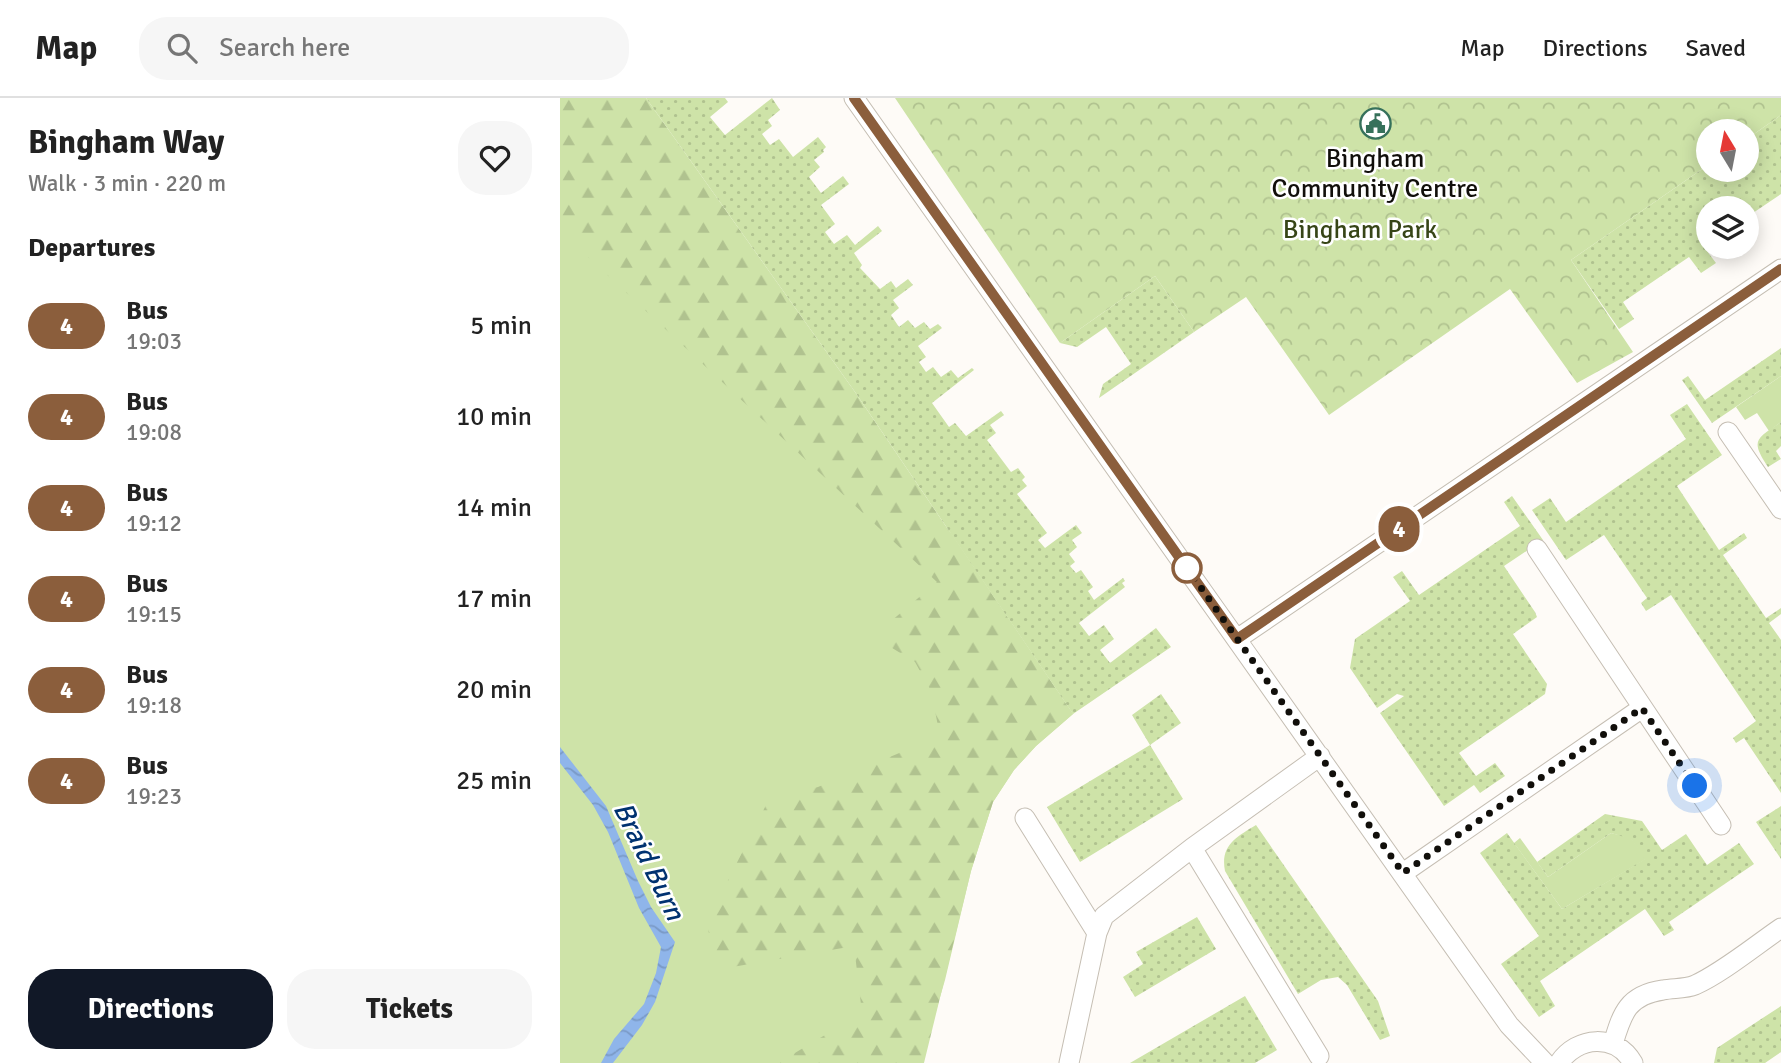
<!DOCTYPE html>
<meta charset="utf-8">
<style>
body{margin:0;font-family:Signika,sans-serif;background:#f6f6f6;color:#222;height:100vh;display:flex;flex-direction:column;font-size:26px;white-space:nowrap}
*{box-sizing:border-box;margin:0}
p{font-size:23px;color:#767676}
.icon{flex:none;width:38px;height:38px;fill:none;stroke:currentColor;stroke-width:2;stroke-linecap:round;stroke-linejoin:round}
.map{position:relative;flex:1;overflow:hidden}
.drawer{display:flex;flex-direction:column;background:#fff;width:560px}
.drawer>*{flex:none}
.badge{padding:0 14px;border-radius:23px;font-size:24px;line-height:46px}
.needle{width:46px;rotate:350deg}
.buttons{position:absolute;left:1136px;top:21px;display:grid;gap:14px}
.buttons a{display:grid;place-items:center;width:63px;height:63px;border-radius:50%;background:#fff;box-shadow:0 4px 18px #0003;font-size:35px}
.you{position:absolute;width:35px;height:35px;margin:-18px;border:5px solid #fff;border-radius:50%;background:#1a73e8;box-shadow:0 0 0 10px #1a73e833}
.map>.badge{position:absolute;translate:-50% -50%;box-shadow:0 0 0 4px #fff}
h2{padding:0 28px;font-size:26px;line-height:63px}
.round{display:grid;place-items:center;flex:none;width:74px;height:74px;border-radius:28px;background:#f6f6f6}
.head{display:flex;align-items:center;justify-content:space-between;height:119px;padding:0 28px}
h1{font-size:33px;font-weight:700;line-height:52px}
.primary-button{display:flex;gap:14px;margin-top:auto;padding:14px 28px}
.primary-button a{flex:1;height:80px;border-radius:28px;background:#111827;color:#fff;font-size:28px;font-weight:700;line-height:80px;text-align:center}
.primary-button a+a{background:#f6f6f6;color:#222}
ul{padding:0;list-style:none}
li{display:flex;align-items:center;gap:21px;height:91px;padding:0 28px}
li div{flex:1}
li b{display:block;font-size:26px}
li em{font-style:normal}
li .badge{min-width:77px;font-weight:700;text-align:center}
header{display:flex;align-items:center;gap:42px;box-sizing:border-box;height:98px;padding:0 35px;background:#fff;border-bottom:2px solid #e0e0e0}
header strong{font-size:33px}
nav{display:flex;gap:38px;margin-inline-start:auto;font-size:24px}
.search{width:490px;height:63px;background:#f6f6f6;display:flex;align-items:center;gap:18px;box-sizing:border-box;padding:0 24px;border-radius:28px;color:#767676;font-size:26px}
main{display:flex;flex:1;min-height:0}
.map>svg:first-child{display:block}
.grass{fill:#cee3a8}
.forest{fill:url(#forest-firs)}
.park{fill:url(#park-crowns)}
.garden{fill:url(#garden-dots)}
.water{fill:url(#water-waves)}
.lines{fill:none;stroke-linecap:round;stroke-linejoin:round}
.street-casing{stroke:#c5beb3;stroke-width:21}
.street{stroke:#fff;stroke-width:19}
.line-casing{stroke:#fff;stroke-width:16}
.line{stroke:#8b5e3c;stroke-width:10}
.walk{stroke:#110f0b;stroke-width:7;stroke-dasharray:0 12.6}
.stop-dot{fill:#fff;stroke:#8b5e3c;stroke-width:3.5}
.labels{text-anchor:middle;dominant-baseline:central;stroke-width:5;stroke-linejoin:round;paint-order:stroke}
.poi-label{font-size:26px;fill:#110f0b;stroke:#fff}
.park-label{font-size:26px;fill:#374517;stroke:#fff}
.water-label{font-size:28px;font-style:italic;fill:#003270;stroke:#fff}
</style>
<header>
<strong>Map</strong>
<div class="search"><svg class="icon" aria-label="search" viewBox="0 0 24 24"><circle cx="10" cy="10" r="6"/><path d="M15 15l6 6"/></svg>Search here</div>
<nav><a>Map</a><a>Directions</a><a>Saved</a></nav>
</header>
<main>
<section class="drawer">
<div class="head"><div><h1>Bingham Way</h1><p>Walk · 3 min · 220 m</p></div><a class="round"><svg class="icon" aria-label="heart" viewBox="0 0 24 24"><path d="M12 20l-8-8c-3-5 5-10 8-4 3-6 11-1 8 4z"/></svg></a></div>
<h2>Departures</h2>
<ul>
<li><span class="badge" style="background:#8b5e3c;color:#fff">4</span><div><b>Bus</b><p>19:03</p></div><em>5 min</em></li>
<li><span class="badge" style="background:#8b5e3c;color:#fff">4</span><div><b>Bus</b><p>19:08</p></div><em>10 min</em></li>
<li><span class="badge" style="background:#8b5e3c;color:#fff">4</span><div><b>Bus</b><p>19:12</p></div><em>14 min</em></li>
<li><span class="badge" style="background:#8b5e3c;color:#fff">4</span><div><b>Bus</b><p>19:15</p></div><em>17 min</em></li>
<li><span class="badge" style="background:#8b5e3c;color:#fff">4</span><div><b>Bus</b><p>19:18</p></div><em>20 min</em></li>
<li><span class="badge" style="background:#8b5e3c;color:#fff">4</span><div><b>Bus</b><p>19:23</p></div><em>25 min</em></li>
</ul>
<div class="primary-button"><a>Directions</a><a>Tickets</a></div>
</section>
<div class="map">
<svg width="1221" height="965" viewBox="0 0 1221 965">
<defs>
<pattern id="forest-firs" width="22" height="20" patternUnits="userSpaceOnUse" patternTransform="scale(1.75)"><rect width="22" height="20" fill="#cee3a8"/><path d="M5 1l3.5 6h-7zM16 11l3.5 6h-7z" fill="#b0c28f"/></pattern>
<pattern id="park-crowns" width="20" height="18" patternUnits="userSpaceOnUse" patternTransform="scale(1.75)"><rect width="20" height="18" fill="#cee3a8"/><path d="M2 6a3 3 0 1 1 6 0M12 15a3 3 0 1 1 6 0" fill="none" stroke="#b0c28f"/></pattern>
<pattern id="garden-dots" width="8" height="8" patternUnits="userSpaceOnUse" patternTransform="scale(1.75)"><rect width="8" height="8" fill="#cee3a8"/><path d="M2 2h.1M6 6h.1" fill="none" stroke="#b0c28f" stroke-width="1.8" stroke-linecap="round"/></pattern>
<pattern id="water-waves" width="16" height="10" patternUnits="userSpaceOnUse" patternTransform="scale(1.75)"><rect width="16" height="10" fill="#8fb5ea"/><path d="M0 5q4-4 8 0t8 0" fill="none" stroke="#7a9ac7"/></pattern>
</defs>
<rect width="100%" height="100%" fill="#fefbf7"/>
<path class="grass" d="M0,0L391,435L513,616L476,648L454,672L433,704L411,773L385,882L361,965H0Z
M1221,278V324L1209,333L1197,315L1185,322L1176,309Z
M1051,735L1071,740L1086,761L1002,811L954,745L960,740L988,779Z"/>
<path class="forest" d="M0,0H86L295,294L513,616L476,648L454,672L433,704L411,773L364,965H218L302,915L294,848L155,872L147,824L209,701L258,689L380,638L371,593L355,564L324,545L330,524L377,484L0,133Z"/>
<path class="park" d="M335,0H1221V17L1187,41L1186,33H1148V67L1011,162L1073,254L1017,285L950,191L769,317L686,199L634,234L595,178L500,245Z"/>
<path class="garden" d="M86,0H165L168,4L150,19L165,37L212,0L220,12L208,22L212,28L202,36L210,47L219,41L233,59L258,39L266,49L263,52L264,54L254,62L260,69L249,79L261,95L283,78L289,86L261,107L275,126L265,134L274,146L287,137L295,147L318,128L322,133L294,155L302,167L300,170L320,191L331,183L336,190L348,181L353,187L333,202L339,210L331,217L339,229L348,222L355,230L364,224L370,231L378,226L382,230L358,248L366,259L359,264L366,274L373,269L381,279L391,272L398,280L412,270L414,272L372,305L389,329L395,325L406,338L441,313L444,317L430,327L436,335L427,342L451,374L458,370L465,379L462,382L467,388L457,396L487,435L478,442L485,450L516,427L522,435L512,442L517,449L509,456L515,464L510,468L516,475L521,472L533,489L528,493L534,502L563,480L565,483L562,485L565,489L519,525L529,538L544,527L554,541L540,552L550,565L596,530L611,549L513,616L295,294Z
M1221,17V96L1187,119L1186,110H1148V146L1144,149L1156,165L1141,175L1129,159L1063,204L1074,221L1059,231L1011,162L1148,67V72H1186L1187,41Z
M595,178L634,234L539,300L543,286L571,266L546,229L517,249L500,245Z
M1221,250V278L1152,325L1122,282L1128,278L1145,302Z
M1127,306L1162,357L1117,388L1159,452L1184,435L1187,440L1163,457L1206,520L1221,510V516L1209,525L1221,542V695L1184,640L1176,645L1173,640L1196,623L1111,497L1086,513L1081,505L1087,500L1044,437L1006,462L972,412L990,400L1006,424L1126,341L1110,317Z
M1221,324V348L1216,353L1221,361L1208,369C1190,342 1196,341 1221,324Z
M952,398L983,442L944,468L975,514L977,519L953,536L987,586L985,596L899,655L916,678L935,665L945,678L920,695L914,687L884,708L820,615L844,598L837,596L817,610L790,570L795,541L850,503L833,479L842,473L859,497L960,428L944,404Z
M601,596L621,625L590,647L623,701L520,764L487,709L590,647L572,617Z
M1221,708V761L1196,724Z
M1045,716L1082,723L1102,752L1126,736L1147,767L1179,745L1194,766L1109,824L1114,832L1104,838L1085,811L980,883L995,908L979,919L941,866L979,838L920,755L947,735L1002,811L1085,761L1071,741L1051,735L988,779L977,764Z
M696,727L818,903L830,938L820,942L787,887L778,879L761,882L738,896L665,773C660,748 676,739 696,727Z
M637,819L656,851L575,899L563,879L583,866L576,854Z
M685,898L717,952L695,965H570Z
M1221,908V954L1205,965H1154L1157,950Z"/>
<path class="water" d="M0,649L46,708L78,783L91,809L115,844L95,904L82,927L53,965H41L54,941L84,906L96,875L101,849L79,810L48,734L33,707L0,665Z"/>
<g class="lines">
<defs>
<path id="street" d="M294,0L949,927L985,965
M1168,334L1221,411
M977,451L1161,727
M677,541L1221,171
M465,720L537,835
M632,750L759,958
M843,775L1082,610
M1053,946C1062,915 1068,897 1103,892C1114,890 1125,891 1135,887C1162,875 1196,847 1221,830
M509,965L537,835L544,818L632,750L760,658
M999,965C1017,938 1056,935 1073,965"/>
</defs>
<use href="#street" class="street-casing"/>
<use href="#street" class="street"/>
</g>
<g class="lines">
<defs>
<path id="line" d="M294,0L677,541L1221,171"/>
</defs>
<use href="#line" class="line-casing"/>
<use href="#line" class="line"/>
<path class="walk" d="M627,470L843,775L1082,610L1135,688"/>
</g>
<defs>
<symbol id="civic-ring" viewBox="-11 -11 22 22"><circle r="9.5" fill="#fff" stroke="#36715b" stroke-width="1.5"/><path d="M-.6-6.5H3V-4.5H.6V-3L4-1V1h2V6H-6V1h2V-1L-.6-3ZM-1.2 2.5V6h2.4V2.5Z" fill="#36715b"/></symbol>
</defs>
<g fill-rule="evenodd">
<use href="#civic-ring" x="798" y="8" width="35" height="35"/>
</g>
<circle class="stop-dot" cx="627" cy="470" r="14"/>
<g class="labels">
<g class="poi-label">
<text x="815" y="61">Bingham<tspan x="815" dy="30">Community Centre</tspan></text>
</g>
<g class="park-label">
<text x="800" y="132">Bingham Park</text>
</g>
<g class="water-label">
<text transform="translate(89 763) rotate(64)">Braid Burn</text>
</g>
</g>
</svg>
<div class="buttons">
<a><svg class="needle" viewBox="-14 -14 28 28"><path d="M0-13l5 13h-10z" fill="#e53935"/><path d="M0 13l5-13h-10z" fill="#767676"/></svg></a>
<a><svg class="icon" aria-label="layers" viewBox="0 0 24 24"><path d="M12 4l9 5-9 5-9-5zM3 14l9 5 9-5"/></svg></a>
</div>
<div class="you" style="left:1135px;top:688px"></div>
<b class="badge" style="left:839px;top:431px;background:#8b5e3c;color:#fff">4</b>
</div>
</main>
